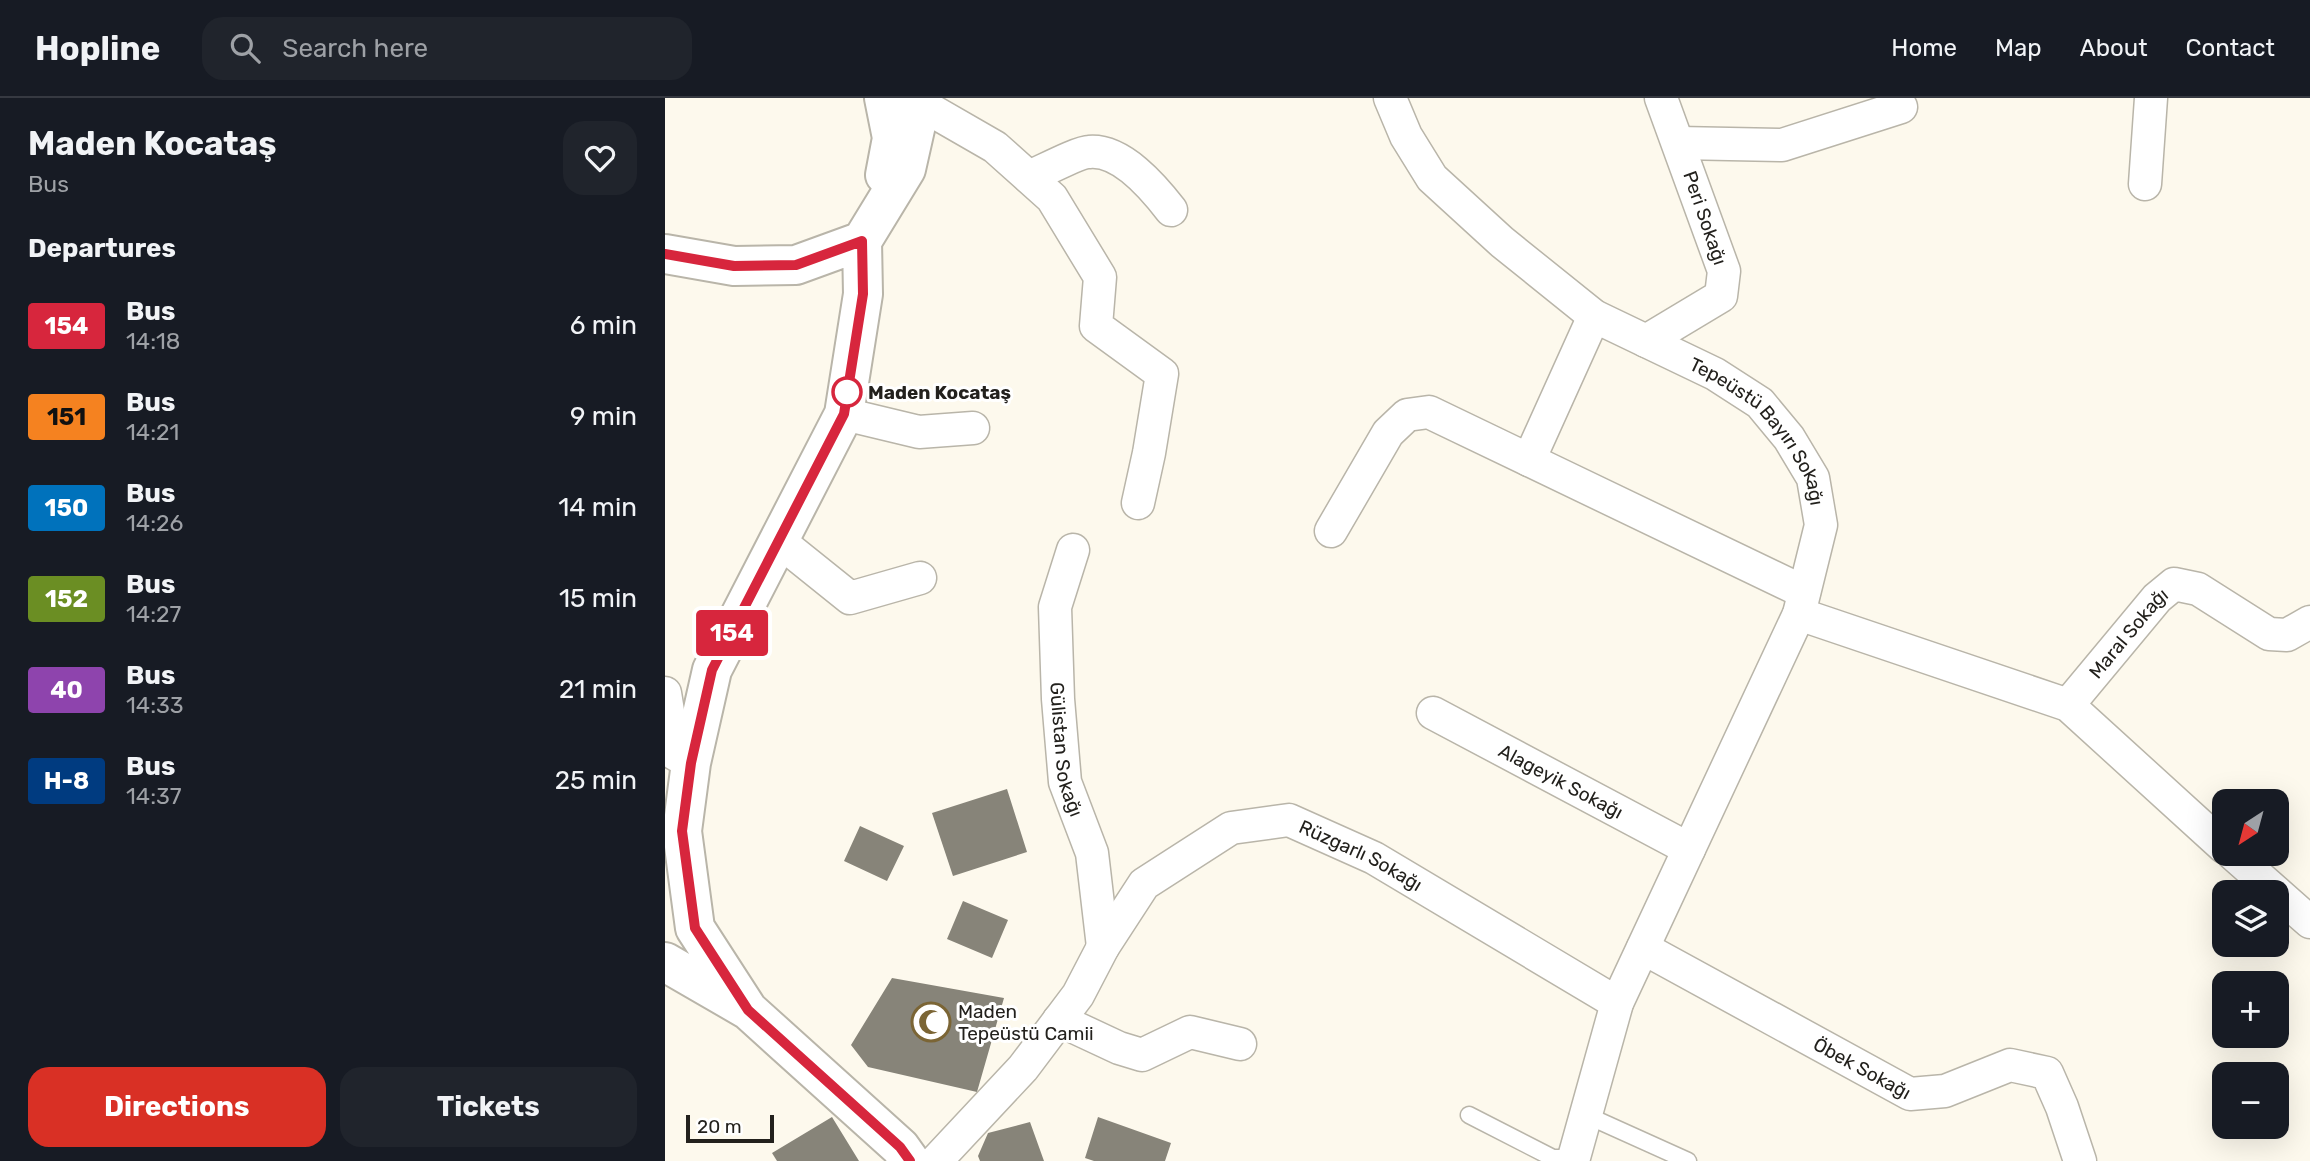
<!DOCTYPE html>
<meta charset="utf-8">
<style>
body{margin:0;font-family:Rubik,sans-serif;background:#20242c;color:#f1f3f6;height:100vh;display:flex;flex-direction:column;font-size:26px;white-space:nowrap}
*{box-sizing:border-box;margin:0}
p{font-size:23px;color:#9ea1a6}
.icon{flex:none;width:38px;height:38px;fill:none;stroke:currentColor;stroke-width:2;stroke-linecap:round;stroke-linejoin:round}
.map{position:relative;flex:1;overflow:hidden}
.details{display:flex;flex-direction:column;background:#171b24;width:665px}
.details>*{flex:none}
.badge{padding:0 14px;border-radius:5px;font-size:24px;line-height:46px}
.needle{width:46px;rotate:216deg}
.fabs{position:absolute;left:1547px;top:691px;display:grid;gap:14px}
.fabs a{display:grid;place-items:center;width:77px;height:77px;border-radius:14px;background:#171b24;box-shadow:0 7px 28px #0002;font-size:35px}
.scale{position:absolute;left:21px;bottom:18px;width:88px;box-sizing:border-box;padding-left:7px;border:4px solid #23211d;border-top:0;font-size:19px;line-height:24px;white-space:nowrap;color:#23211d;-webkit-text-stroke:5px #fff;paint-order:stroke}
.map>.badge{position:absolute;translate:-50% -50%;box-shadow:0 0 0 4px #fff}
h2{padding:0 28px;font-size:26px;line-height:63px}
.round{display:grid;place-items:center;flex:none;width:74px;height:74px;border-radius:21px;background:#20242c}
.head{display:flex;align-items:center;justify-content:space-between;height:119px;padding:0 28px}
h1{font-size:33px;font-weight:700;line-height:52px}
.cta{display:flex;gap:14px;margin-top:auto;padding:14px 28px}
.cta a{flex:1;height:80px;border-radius:21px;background:#d93025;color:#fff;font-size:28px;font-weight:700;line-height:80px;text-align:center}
.cta a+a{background:#20242c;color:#f1f3f6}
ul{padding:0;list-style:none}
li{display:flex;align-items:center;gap:21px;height:91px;padding:0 28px}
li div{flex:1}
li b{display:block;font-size:26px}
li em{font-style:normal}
li .badge{min-width:77px;font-weight:700;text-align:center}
header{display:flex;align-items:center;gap:42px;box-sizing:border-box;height:98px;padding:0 35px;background:#171b24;border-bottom:2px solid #363941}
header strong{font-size:33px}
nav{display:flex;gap:38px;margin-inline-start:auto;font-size:24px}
.search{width:490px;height:63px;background:#20242c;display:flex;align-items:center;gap:18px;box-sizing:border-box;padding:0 24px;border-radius:21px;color:#9ea1a6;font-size:26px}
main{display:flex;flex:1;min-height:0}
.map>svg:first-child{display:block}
.building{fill:#878479}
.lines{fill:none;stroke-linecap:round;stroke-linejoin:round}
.service-casing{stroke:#b9b5a9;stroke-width:19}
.minor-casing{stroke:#b9b5a9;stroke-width:35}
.tertiary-casing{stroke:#b9b5a9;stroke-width:42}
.service{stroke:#fff;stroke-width:16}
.minor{stroke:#fff;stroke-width:32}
.tertiary{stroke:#fff;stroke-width:38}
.line-casing{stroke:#fff;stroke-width:16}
.line{stroke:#d7263d;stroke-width:10}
.stop-dot{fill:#fff;stroke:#d7263d;stroke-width:3.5}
.labels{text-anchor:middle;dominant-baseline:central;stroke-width:6;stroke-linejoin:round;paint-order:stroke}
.street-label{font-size:19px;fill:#23211d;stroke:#fff}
.stop-label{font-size:19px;font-weight:bold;fill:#23211d;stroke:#fff;text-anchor:start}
.poi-label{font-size:19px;fill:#23211d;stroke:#fff;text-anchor:start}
</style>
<header>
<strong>Hopline</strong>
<div class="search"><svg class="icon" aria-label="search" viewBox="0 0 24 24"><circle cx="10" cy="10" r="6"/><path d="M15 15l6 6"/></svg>Search here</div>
<nav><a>Home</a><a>Map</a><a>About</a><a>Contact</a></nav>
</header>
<main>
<section class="details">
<div class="head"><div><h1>Maden Kocataş</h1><p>Bus</p></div><a class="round"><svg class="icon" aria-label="heart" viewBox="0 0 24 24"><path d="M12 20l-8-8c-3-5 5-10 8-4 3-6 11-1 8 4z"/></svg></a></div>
<h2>Departures</h2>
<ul>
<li><span class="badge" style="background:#d7263d;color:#fff">154</span><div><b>Bus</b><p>14:18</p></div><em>6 min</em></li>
<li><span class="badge" style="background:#f58220;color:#111">151</span><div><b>Bus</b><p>14:21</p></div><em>9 min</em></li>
<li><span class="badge" style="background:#0072bc;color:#fff">150</span><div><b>Bus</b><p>14:26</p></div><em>14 min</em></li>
<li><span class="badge" style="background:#6b8e23;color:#fff">152</span><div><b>Bus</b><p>14:27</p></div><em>15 min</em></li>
<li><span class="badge" style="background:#8e44ad;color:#fff">40</span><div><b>Bus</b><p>14:33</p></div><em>21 min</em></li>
<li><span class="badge" style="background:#003b80;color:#fff">H-8</span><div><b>Bus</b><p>14:37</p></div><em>25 min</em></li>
</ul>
<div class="cta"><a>Directions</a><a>Tickets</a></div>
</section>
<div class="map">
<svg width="1645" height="1063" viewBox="0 0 1645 1063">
<rect width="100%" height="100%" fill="#fdf9ed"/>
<path class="building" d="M342,691L362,754L288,778L267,715Z
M195,728L239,748L222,783L179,763Z
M298,803L343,822L327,860L282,841Z
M227,880L339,900L312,994L203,969L186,947Z
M167,1019L194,1063H112L107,1055Z
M433,1019L506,1045L500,1063H429L420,1060Z
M365,1024L379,1063H315L313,1058L323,1035Z"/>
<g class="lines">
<defs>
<path id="service" d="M804,1017L888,1060H909
M921,1017L1023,1063"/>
<g id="minor">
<path id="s1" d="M725,0L741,38L767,80L837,144L929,218L1050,276L1095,305L1124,340L1148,380L1156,427L1134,516L952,905L908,1063"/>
<path d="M257,7L330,49L387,100L435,179L431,228L497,276L484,355L473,405"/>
<path d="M1014,45L1117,47L1236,9"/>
<path d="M364,79C376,74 414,54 424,54C456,51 489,90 506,112"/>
<path d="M1480,86L1486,0"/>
<path d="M981,243L1056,198L1059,173L996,0"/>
<path d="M179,316L254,334L308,330"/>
<path d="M864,362L929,218"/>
<path d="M666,433L723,335L742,317L764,314L1139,494"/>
<path d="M114,443L185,500L255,480"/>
<path id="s2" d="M408,452L390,509L393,601L400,684L427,755L438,849"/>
<path d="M1134,516L1403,607L1559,749"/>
<path d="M0,595L10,656L26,665"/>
<path id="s3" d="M1403,607L1492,500L1509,486L1533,491L1604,536L1622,537L1645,524"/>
<path id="s4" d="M768,615L1024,751"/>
<path d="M1568,756L1645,824"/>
<path id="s5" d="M978,850L1245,996L1280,993L1345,967L1382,975L1397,1009L1415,1063"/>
<path d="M394,922L454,950L477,957L525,934L575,946"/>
<path id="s6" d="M271,1063L358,970L413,897L438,849L479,786L566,730L624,722L709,760L952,905"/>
</g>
<path id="tertiary" d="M219,0L227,40L220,77
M0,156L69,168L131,167L197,143L241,71L257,0
M0,864L83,912L235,1049L245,1063
M83,912L30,830L17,733L26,665L47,572L179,316L198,196L197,143"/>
</defs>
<use href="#service" class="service-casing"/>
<use href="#minor" class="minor-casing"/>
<use href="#tertiary" class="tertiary-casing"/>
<use href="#service" class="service"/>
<use href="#minor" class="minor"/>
<use href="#tertiary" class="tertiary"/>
</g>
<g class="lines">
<defs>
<path id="line" d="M0,156L69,168L131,167L197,143L198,196L179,316L47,572L26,665L17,733L30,830L83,912L235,1049L245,1063"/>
</defs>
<use href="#line" class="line-casing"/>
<use href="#line" class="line"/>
</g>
<defs>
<symbol id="mosque-ring" viewBox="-11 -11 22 22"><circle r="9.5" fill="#fff" stroke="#7b6535" stroke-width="1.5"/><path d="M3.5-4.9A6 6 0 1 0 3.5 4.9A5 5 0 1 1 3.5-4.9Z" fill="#7b6535"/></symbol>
</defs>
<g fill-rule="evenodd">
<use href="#mosque-ring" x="244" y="902" width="44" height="44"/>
</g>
<circle class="stop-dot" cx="182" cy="294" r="14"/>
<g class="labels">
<g class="street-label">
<text transform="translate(1040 120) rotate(71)">Peri Sokağı</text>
<text stroke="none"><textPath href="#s1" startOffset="511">Tepeüstü Bayırı Sokağı</textPath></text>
<text stroke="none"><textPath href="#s3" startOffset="94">Maral Sokağı</textPath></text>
<text stroke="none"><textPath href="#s2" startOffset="203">Gülistan Sokağı</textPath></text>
<text stroke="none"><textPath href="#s4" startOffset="145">Alageyik Sokağı</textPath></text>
<text stroke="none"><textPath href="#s6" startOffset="590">Rüzgarlı Sokağı</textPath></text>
<text stroke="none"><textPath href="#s5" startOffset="250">Öbek Sokağı</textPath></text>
</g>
<g class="stop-label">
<text x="203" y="294">Maden Kocataş</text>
</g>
<g class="poi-label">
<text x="293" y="913">Maden<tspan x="293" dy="22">Tepeüstü Camii</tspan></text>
</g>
</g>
</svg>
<div class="fabs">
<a><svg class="needle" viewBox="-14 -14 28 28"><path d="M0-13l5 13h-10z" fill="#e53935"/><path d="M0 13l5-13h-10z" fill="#9ea1a6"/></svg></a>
<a><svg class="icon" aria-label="layers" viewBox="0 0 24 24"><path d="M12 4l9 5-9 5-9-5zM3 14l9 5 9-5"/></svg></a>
<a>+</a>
<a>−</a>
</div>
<div class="scale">20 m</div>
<b class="badge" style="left:67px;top:535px;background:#d7263d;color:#fff">154</b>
</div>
</main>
